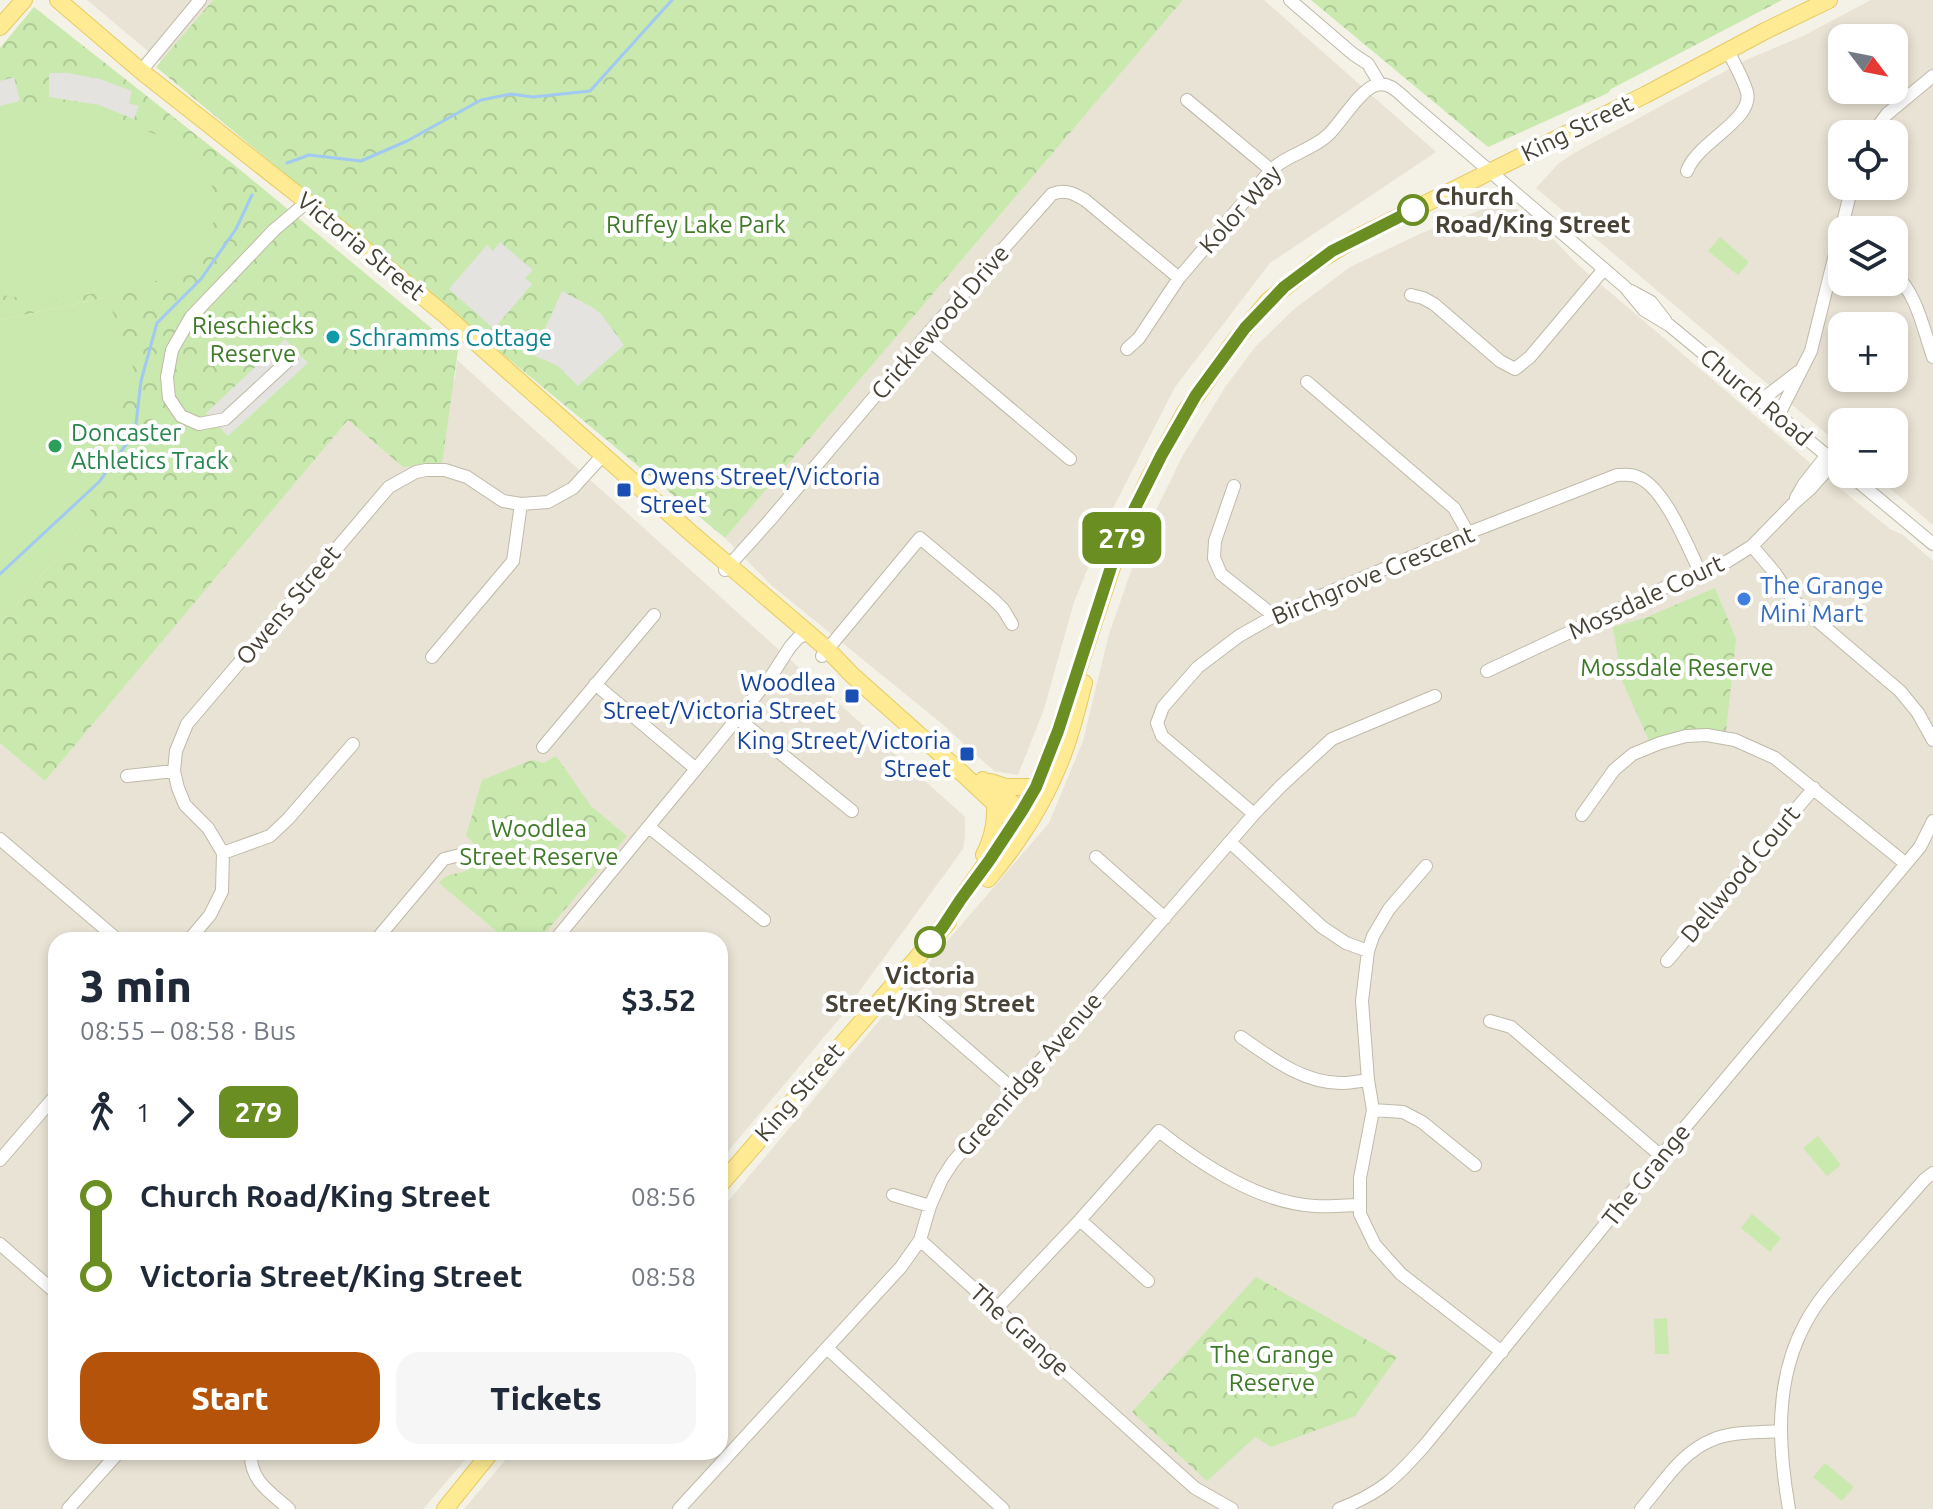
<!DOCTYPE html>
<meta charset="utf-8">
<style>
body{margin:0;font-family:Ubuntu,sans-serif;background:#f6f6f7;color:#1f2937;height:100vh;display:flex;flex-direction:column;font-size:30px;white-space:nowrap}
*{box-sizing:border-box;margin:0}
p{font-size:26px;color:#747a83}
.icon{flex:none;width:44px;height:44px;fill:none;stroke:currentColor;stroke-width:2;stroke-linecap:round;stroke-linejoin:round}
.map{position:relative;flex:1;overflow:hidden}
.sheet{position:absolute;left:48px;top:932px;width:680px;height:528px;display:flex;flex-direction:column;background:#fff;border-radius:24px;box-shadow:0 4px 12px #0003}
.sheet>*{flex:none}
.badge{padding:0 16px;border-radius:12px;font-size:28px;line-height:52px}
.needle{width:52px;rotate:122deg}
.fabs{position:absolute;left:1828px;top:24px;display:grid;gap:16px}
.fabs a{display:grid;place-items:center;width:80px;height:80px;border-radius:16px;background:#fff;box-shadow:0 4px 12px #0003;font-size:40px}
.map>.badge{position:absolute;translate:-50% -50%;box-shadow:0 0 0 4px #fff}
.legs{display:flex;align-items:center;gap:12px;height:88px;padding:0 32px;font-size:26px}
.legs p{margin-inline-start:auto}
.headline{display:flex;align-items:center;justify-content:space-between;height:136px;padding:0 32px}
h1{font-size:44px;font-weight:800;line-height:60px}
.action{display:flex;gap:16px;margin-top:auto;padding:16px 32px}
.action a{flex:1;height:92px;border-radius:24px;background:#b45309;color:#fff;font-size:32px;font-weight:800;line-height:92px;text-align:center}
.action a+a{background:#f6f6f7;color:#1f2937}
ul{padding:0 32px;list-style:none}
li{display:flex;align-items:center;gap:28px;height:80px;font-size:30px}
li i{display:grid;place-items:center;width:12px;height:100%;margin:0 10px;background:currentColor}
li i::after{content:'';width:20px;height:20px;margin:-10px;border:6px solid;border-radius:50%;background:#fff}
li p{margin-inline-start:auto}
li:first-child i{background:linear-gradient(#0000 50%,currentColor 0)}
li:last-child i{background:linear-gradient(currentColor 50%,#0000 0)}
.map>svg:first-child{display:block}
.residential{fill:#e8e3d4;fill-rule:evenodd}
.park{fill:url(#park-crowns)}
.pitch{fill:#c9e9ae}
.parking{fill:#e4e3df}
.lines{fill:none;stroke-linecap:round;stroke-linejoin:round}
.stream{stroke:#a1c9f2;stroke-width:3}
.minor-casing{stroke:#bfbaa9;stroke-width:14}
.major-casing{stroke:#e6cb62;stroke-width:18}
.minor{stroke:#fff;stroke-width:12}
.major{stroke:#ffeb94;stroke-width:16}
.line-1-casing{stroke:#fff;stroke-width:18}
.line-1{stroke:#6b8e23;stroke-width:12}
.stop-1-dot{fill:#fff;stroke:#6b8e23;stroke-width:4}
.culture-dot{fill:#0f9aa8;stroke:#fff;stroke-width:3}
.leisure-dot{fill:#2e9e5b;stroke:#fff;stroke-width:3}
.transit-dot{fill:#1a4fb4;stroke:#fff;stroke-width:3}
.shop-dot{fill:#3f7fe0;stroke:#fff;stroke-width:3}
.labels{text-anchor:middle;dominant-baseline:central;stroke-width:8;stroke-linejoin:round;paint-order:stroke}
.street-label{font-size:24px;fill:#474235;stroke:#fff}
.stop-label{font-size:24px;font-weight:bold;fill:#474235;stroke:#fff;text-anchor:start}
.park-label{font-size:24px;fill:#3e7a27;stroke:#fff}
.culture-label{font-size:24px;fill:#0d838f;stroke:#fff;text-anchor:start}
.leisure-label{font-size:24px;fill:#27864d;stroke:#fff;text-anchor:start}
.transit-label{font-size:24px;fill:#164399;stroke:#fff;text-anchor:end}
.shop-label{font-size:24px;fill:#366cbe;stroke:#fff;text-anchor:start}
</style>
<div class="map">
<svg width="1933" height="1509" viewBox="0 0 1933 1509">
<defs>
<pattern id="park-crowns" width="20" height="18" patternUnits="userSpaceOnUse" patternTransform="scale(2)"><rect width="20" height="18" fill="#c9e9ae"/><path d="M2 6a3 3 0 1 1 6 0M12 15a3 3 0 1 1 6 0" fill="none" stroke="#aec996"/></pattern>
</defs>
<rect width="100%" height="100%" fill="#f4f1e6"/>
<path class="residential" d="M87,0H213L161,62Z
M1183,0H1264L1436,152L1270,263L1175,387L1110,514L1074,602L1044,709L1018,775L994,771L941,723L771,585L725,538Z
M1871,0H1933V525L1873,474H1894V422H1842V447L1536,188L1559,163L1576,152L1746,60L1803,36ZM1842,38H1894V90H1842ZM1842,134H1894V186H1842ZM1842,230H1894V282H1842ZM1842,326H1894V378H1842Z
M1483,209H1517L1535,220L1577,264L1836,485L1890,529L1903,535L1933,561V1509H464L512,1452H720V1211L888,1010L1049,823L1083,741L1109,634L1143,537L1183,455L1226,386L1256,346L1293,310L1350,267L1422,233Z
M457,360L965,817V837L963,849L840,1018L720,1161V940H56V1452H472L423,1509H0V743L45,781L348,420L403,467L455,379Z"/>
<path class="park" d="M213,0H1183L725,538L156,67Z
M1311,0H1782L1611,89L1608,93L1488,147Z
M34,7L233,164L458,350L442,463L403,467L348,420L45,781L0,743V624L87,522L104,298L0,320V48Z
M1715,588L1736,639L1726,731L1706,730L1650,743L1622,680L1613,627L1647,617Z
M556,756L591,806L627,836L539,940H507L439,883C452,869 457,877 469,869C483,859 477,844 466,836L482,780L532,760L544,763Z
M1256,1277L1397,1357L1355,1416L1271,1447L1255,1437L1207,1481L1132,1412Z"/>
<path class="pitch" d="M40,104H59L91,109L170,140L198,162L214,190L213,231L192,260L160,280L122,289L47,301L0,295V111Z
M1720,237L1749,262L1738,275L1708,251Z
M104,298L117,320L134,371L87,522L0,624V320Z
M1818,1136L1841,1165L1827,1176L1803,1148Z
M1752,1214L1781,1238L1770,1252L1741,1228Z
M1667,1318L1669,1354H1655L1654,1319Z
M1825,1463L1854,1487L1842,1501L1813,1477Z"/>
<path class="parking" d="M49,73H68L100,79L132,91L129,103L139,106L134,119L99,105L49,97Z
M14,77L20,101L0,106V81Z
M500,242L533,270L525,278L532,284L494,329L449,289L487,245L493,251Z
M562,291L592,307L601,314L624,345L578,386L558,366L533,355Z
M285,339L308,363L228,436L206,413Z"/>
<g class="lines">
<path class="stream" d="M287,163L309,155L361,161L407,141L481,100L511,94L533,97L590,91L672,0
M0,574L99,482L135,432L141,381L157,323L201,279L236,229L252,195"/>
<defs>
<path id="minor" d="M1290,0L1353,54L1368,64L1380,84
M141,71L200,0
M1187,100L1271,170
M1872,134L1887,114L1933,76
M1687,171C1697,142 1754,120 1747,92C1743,78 1734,63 1728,51
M1894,273C1917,294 1923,328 1933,357
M1631,291L1651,302L1665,320
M1411,295L1423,298L1434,304L1500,361L1515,369L1530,357L1604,269
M925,337L1070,459
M1127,349L1139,338L1179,278L1271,170C1288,154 1313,150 1329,134C1342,121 1360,90 1376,85C1389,81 1399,93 1408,101L1625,287L1644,310L1669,325L1842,468
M292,357L225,419L199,424L181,416L169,398L167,377L172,350L191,317L274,230L307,202
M1307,382L1454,508L1468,533
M1760,401L1798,372
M1778,416L1811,351L1852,186
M1849,474L1933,544
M1234,486L1215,541L1214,558L1221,574L1274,616
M1796,498L1804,484L1826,456
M1752,546L1775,573L1793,600L1900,691L1918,713L1933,740
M725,570L770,520L925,337L1052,194C1065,189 1073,193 1085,200L1179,278
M822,656L920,538L994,600L1003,609L1012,624
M432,657L513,561L521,504
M1487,671L1670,585L1701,574L1728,561L1752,546L1793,504L1810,489L1834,462
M595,684L696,769
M737,718L852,811
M543,747L654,615
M127,776L174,771
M1254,814L1162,736L1157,723L1163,707L1198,667L1239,636L1274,616L1468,533L1617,475C1623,475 1630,474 1635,476C1664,484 1688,548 1701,574
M1582,815L1614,770L1633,754L1660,743L1686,736L1707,735L1735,740L1775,758L1905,863
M649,827L764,920
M0,839L118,940
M1230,842L1322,927L1346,943L1368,951
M223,853L270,836L288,819L353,744
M1096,857L1165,918
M1426,866L1389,909L1373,936L1368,951L1362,1001L1368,1080L1373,1110L1360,1178V1214L1375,1245L1401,1274L1502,1352
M189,940L210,915L222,891L223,853L208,828L185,805L178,788L174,771L176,751L187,724L389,487L416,472L426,470H445L467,477L503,501L521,504L548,502L573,488L604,454
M376,940L444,859L460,855
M555,940L696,769L770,678L790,647L798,638L808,633
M1667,961L1814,788
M889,988L900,998L924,1012L1015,1091
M1490,1021L1511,1027L1661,1156
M1241,1037C1271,1058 1304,1084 1343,1083C1351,1083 1360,1081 1368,1080
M1373,1110L1403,1112L1422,1122L1475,1165
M0,1160L56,1095
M893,1195L930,1206
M1080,1220L1148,1281
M920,1240L1177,1472L1195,1488L1232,1509
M0,1244L56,1293
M996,1309L1080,1220L1159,1131C1202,1165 1259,1203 1315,1206C1329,1207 1344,1205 1359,1205
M828,1349L1003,1509
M251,1452C249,1480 270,1492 289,1509
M68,1509L119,1452
M679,1509L901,1267L920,1240L930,1206L942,1179L953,1162L1254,814L1282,785L1332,739L1435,696
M1339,1509C1381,1493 1396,1478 1425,1445L1661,1156L1920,847L1933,821
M1641,1509C1662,1485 1681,1452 1712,1440C1732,1431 1758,1433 1780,1431
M1789,1509C1778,1446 1774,1380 1806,1322C1819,1298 1838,1278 1855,1258C1878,1232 1902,1205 1925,1179L1933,1173"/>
<path id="major" d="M58,0L141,71L307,202L445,315L691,533L827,649L852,675L963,774L1024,831
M0,27L24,0
M983,780L1031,818
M991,782L1006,787H1036
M984,855C993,838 996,823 995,804
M988,879C1021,840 1048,797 1065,749C1073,728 1078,705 1084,683
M942,928L961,899L1006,835L1036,787L1058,731L1120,543L1148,480L1185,412L1234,342L1268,301L1315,263L1358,237L1645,95L1765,31L1829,0
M720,1185L948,922
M445,1509L491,1452"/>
</defs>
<use href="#minor" class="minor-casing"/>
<use href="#major" class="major-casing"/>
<use href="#minor" class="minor"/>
<use href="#major" class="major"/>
</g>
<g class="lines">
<defs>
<path id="line-1" d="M930,942L942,928L961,899L989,861L1022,811L1036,787L1058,731L1112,564L1129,520L1161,456L1196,395L1245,328L1284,287L1332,251L1413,210"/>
</defs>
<use href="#line-1" class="line-1-casing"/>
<use href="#line-1" class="line-1"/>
</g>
<g class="stop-1-dot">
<circle cx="1413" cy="210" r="14"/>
<circle cx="930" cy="942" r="14"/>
</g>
<circle class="culture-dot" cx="333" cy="337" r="8"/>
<circle class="leisure-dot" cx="55" cy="446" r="8"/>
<g class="transit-dot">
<rect x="616" y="482" width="16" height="16" rx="4"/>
<rect x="844" y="688" width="16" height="16" rx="4"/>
<rect x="959" y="746" width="16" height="16" rx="4"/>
</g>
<circle class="shop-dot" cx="1744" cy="599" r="8"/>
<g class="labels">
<g class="street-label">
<text transform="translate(1577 128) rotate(-26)">King Street</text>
<text transform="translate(1240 209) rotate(-48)">Kolor Way</text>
<text transform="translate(361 246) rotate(39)">Victoria Street</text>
<text transform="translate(940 322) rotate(-49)">Cricklewood Drive</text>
<text transform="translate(1756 397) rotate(40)">Church Road</text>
<text transform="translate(1373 575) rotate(-23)">Birchgrove Crescent</text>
<text transform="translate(1646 597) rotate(-25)">Mossdale Court</text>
<text transform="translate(288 605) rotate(-50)">Owens Street</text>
<text transform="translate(1740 874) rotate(-50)">Dellwood Court</text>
<text transform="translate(1029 1074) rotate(-49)">Greenridge Avenue</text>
<text transform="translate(799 1092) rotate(-49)">King Street</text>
<text transform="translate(1646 1175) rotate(-51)">The Grange</text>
<text transform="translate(1020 1330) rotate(42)">The Grange</text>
</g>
<g class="stop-label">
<text x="1435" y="196">Church<tspan x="1435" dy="28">Road/King Street</tspan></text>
<text x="930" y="975" text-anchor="middle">Victoria<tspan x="930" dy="28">Street/King Street</tspan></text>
</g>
<g class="park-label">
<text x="696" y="224">Ruffey Lake Park</text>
<text x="253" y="325">Rieschiecks<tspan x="253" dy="28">Reserve</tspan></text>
<text x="1677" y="667">Mossdale Reserve</text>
<text x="539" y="828">Woodlea<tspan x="539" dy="28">Street Reserve</tspan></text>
<text x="1272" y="1354">The Grange<tspan x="1272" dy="28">Reserve</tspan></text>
</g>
<g class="culture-label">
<text x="349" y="337">Schramms Cottage</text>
</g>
<g class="leisure-label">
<text x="71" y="432">Doncaster<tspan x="71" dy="28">Athletics Track</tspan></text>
</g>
<g class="transit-label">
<text x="640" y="476" text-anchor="start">Owens Street/Victoria<tspan x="640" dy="28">Street</tspan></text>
<text x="836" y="682">Woodlea<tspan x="836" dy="28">Street/Victoria Street</tspan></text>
<text x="951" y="740">King Street/Victoria<tspan x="951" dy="28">Street</tspan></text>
</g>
<g class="shop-label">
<text x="1760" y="585">The Grange<tspan x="1760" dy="28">Mini Mart</tspan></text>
</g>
</g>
</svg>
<div class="fabs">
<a><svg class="needle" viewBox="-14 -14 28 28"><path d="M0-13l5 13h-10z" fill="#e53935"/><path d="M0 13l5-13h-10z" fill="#747a83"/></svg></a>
<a><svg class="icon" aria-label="locate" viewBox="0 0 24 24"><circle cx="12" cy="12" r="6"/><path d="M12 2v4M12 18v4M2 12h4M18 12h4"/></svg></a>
<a><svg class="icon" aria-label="layers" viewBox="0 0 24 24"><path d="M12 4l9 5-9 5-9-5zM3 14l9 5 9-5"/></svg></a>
<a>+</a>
<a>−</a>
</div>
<b class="badge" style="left:1122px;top:538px;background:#6b8e23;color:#fff">279</b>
<section class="sheet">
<div class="headline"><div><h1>3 min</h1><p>08:55 – 08:58 · Bus</p></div><b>$3.52</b></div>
<div class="legs"><svg class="icon" aria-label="walk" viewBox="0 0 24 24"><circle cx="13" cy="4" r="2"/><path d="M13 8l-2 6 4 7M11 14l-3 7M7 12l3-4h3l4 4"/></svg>1<svg class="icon" aria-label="forward" viewBox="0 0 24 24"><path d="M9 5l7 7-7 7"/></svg><b class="badge" style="background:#6b8e23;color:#fff">279</b></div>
<ul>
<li><i style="color:#6b8e23"></i><b>Church Road/King Street</b><p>08:56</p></li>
<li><i style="color:#6b8e23"></i><b>Victoria Street/King Street</b><p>08:58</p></li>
</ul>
<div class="action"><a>Start</a><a>Tickets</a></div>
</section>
</div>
